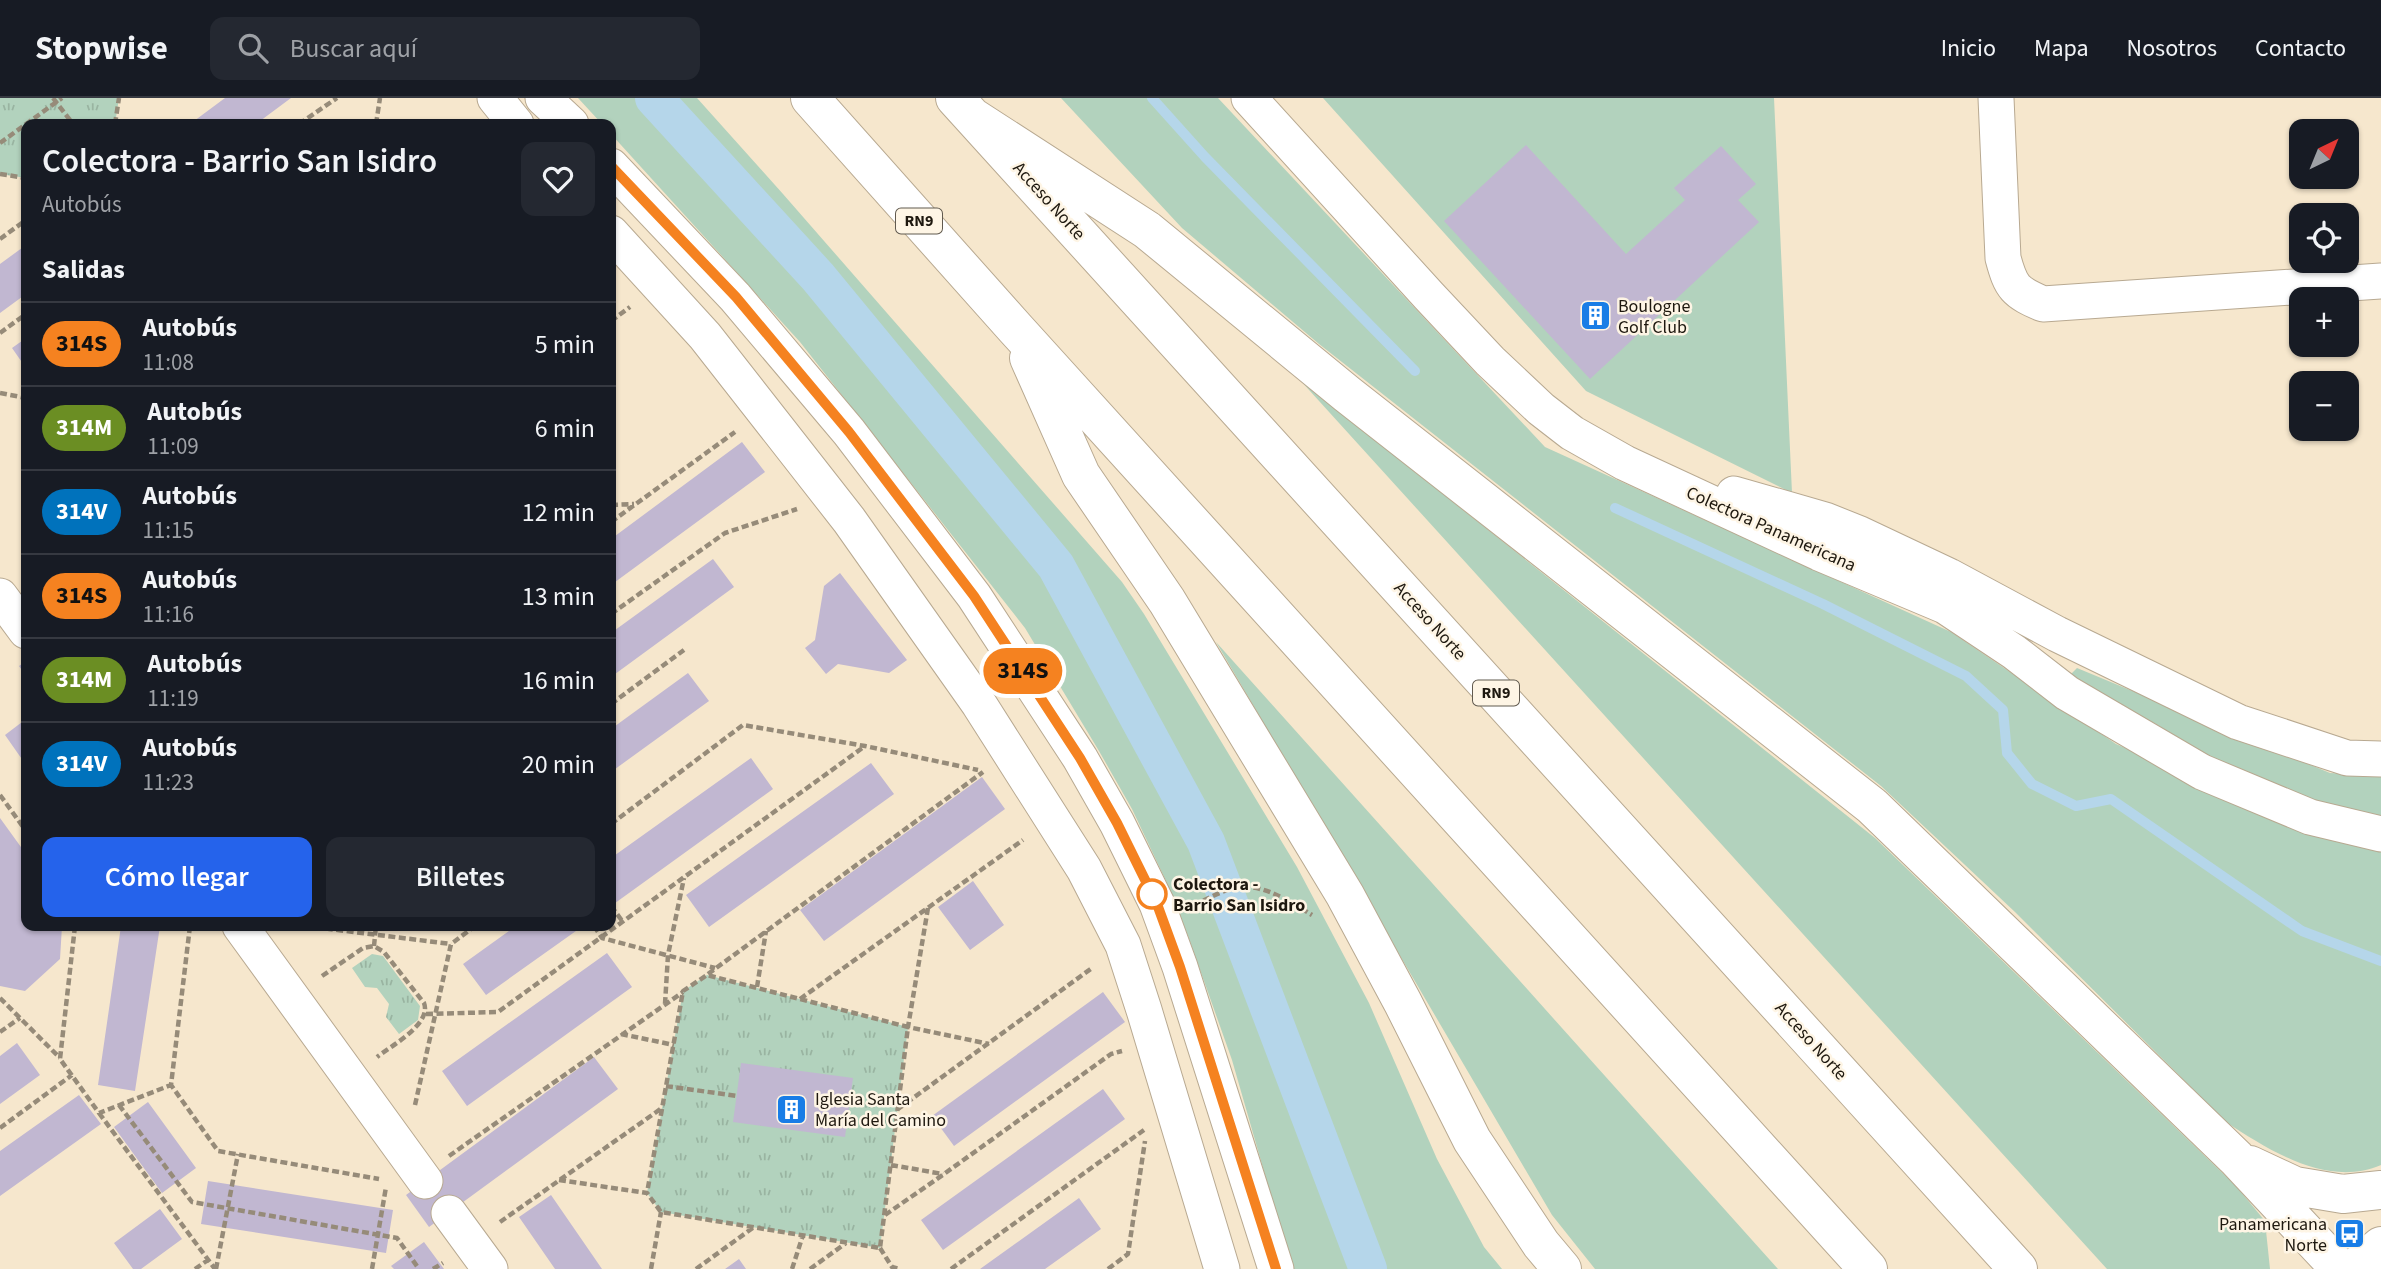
<!DOCTYPE html>
<html lang="es">
<meta charset="utf-8">
<style>
body{margin:0;font-family:"Source Sans 3",sans-serif;background:#242831;color:#f1f3f6;height:100vh;display:flex;flex-direction:column;font-size:26px;white-space:nowrap}
*{box-sizing:border-box;margin:0}
p{font-size:23px;color:#9ea1a6}
.icon{flex:none;width:38px;height:38px;fill:none;stroke:currentColor;stroke-width:2;stroke-linecap:round;stroke-linejoin:round}
.map{position:relative;flex:1;overflow:hidden}
.panel{position:absolute;left:21px;top:21px;width:595px;height:812px;display:flex;flex-direction:column;background:#171b24;border-radius:14px;box-shadow:0 2px 5px #0004}
.panel>*{flex:none}
.badge{padding:0 14px;border-radius:23px;font-size:24px;line-height:46px}
.needle{width:46px;rotate:43deg}
.buttons{position:absolute;left:2289px;top:21px;display:grid;gap:14px}
.buttons a{display:grid;place-items:center;width:70px;height:70px;border-radius:14px;background:#171b24;box-shadow:0 2px 5px #0004;font-size:35px}
.map>.badge{position:absolute;translate:-50% -50%;box-shadow:0 0 0 4px #fff}
h2{padding:0 21px;font-size:26px;line-height:63px}
.round{display:grid;place-items:center;flex:none;width:74px;height:74px;border-radius:14px;background:#242831}
.headline{display:flex;align-items:center;justify-content:space-between;height:119px;padding:0 21px}
h1{font-size:33px;font-weight:600;line-height:52px}
.button{display:flex;gap:14px;margin-top:auto;padding:14px 21px}
.button a{flex:1;height:80px;border-radius:14px;background:#2563eb;color:#fff;font-size:28px;font-weight:600;line-height:80px;text-align:center}
.button a+a{background:#242831;color:#f1f3f6}
ul{padding:0;list-style:none}
li{display:flex;align-items:center;gap:21px;height:84px;padding:0 21px;border-top:2px solid #363941}
li div{flex:1}
li b{display:block;font-size:26px}
li em{font-style:normal}
li .badge{min-width:77px;font-weight:700;text-align:center}
header{display:flex;align-items:center;gap:42px;box-sizing:border-box;height:98px;padding:0 35px;background:#171b24;border-bottom:2px solid #363941}
header strong{font-size:33px}
nav{display:flex;gap:38px;margin-inline-start:auto;font-size:24px}
.search{width:490px;height:63px;background:#242831;display:flex;align-items:center;gap:18px;box-sizing:border-box;padding:0 24px;border-radius:14px;color:#9ea1a6;font-size:26px}
.map>svg:first-child{display:block}
.green{fill:#b2d2bd}
.park{fill:url(#park-tufts)}
.lines{fill:none;stroke-linecap:round;stroke-linejoin:round}
.stream{stroke:#b5d6ea;stroke-width:10}
.canal{stroke:#b5d6ea;stroke-width:38}
.building{fill:#c1b7d1}
.minor-casing{stroke:#b8a991;stroke-width:37}
.major-casing{stroke:#b8a991;stroke-width:40}
.highway-casing{stroke:#b8a991;stroke-width:40}
.path{stroke:#968b79;stroke-width:4.5;stroke-dasharray:7 3.5;stroke-linecap:butt}
.minor{stroke:#fff;stroke-width:35}
.major{stroke:#fff;stroke-width:38}
.highway{stroke:#fff;stroke-width:38}
.line-casing{stroke:#fff;stroke-width:16}
.line{stroke:#f58220;stroke-width:10}
.stop-dot{fill:#fff;stroke:#f58220;stroke-width:3.5}
.labels{text-anchor:middle;dominant-baseline:central;stroke-width:5;stroke-linejoin:round;paint-order:stroke}
.shield{fill:#fef5e5;stroke:#615a4f;stroke-width:2}
.shield-label{font-size:16px;font-weight:bold;fill:#1e180f}
.street-label{font-size:18px;fill:#1e180f;stroke:#fef5e5}
.poi-label{font-size:18px;fill:#1e180f;stroke:#fef5e5;text-anchor:start}
.stop-label{font-size:18px;font-weight:bold;fill:#1e180f;stroke:#fef5e5;text-anchor:start}
</style>
<header>
<strong>Stopwise</strong>
<div class="search"><svg class="icon" aria-label="search" viewBox="0 0 24 24"><circle cx="10" cy="10" r="6"/><path d="M15 15l6 6"/></svg>Buscar aquí</div>
<nav><a>Inicio</a><a>Mapa</a><a>Nosotros</a><a>Contacto</a></nav>
</header>
<div class="map">
<svg width="2381" height="1171" viewBox="0 0 2381 1171">
<defs>
<pattern id="park-tufts" width="24" height="20" patternUnits="userSpaceOnUse" patternTransform="scale(1.75)"><rect width="24" height="20" fill="#b2d2bd"/><path d="M3 7l-1-3M5 7V3M7 7l1-3M15 17l-1-3M17 17v-4M19 17l1-3" fill="none" stroke="#99b4a1"/></pattern>
</defs>
<rect width="100%" height="100%" fill="#f6e7cd"/>
<path class="green" d="M578,0H697L783,96L1122,484L1144,516L1297,769L1369,905L1437,1061L1484,1149L1502,1171H1292L1232,962L1188,838L1166,783L1132,711L1099,653L1025,530L800,244L611,36V26H602Z
M1061,0H1218L1545,349L1951,534L2116,646L2290,722L2381,746V1067C2328,1090 2270,1053 2226,1024L2015,814L1881,688L1319,246L1182,130Z
M1323,0H1774L1792,395L1586,293Z
M1300,282L1875,740L2236,1088L2265,1123L2270,1171H2107Z
M1216,544L1778,1171H1595L1552,1117Z
M2077,570L2330,675L2381,678V721L2316,705L2229,671L2156,626L2067,580Z"/>
<path class="park" d="M0,0H119L115,26H26V80L0,76Z
M372,856L383,858L420,908L418,922L399,936L386,919L389,906L377,890L365,889L352,870Z
M707,877L908,929L880,1150L661,1114L647,1095L683,893Z"/>
<g class="lines">
<path class="stream" d="M1152,0L1205,59L1415,273
M1615,410L1823,506L1966,578L2003,612L2007,655L2032,686L2076,708L2111,701L2302,833L2381,863"/>
<path class="canal" d="M654,0L818,179L1056,468L1206,744L1368,1171"/>
</g>
<path class="building" d="M225,0H291L256,26H190Z
M1526,47L1626,156L1685,102L1674,90L1721,48L1756,86L1738,102L1759,124L1590,281L1444,123Z
M26,147V196L0,215V166Z
M26,240V270L12,250Z
M742,344L765,374L611,487V441Z
M713,461L734,489L611,579V535Z
M840,475L907,562L889,575L838,566L826,576L805,550L815,542L824,488Z
M26,563V578L19,568Z
M688,575L709,603L611,674V631Z
M26,621V667L5,637Z
M751,660L773,691L611,808V760Z
M871,665L894,696L709,829L686,797Z
M982,679L1005,711L824,843L800,812Z
M0,720L26,756V828H62L60,861L25,893L0,888Z
M973,783L1004,827L970,852L938,809Z
M121,828H160L135,993L98,987Z
M516,828H583L486,897L463,866Z
M607,855L632,889L467,1008L442,973Z
M1103,894L1125,924L954,1048L932,1018Z
M17,945L40,977L0,1006V958Z
M594,959L618,991L429,1129L406,1097Z
M741,965L853,980L845,1039L733,1024Z
M1103,991L1125,1021L943,1152L921,1122Z
M79,997L101,1026L0,1098V1053Z
M148,1004L196,1070L162,1095L114,1029Z
M208,1083L393,1112L386,1155L201,1126Z
M551,1097L602,1171H555L519,1119Z
M1079,1100L1101,1131L1045,1171H980Z
M160,1111L182,1141L141,1171H133L114,1145Z
M424,1144L444,1171H394L391,1168Z
M739,1161L746,1171H725Z"/>
<g class="lines">
<defs>
<path id="minor" d="M495,0L516,26
M543,0L571,26
M1249,0L1429,198L1490,263L1541,311L1572,335L1625,365L1819,455L1945,508L2014,554L2067,595L2202,674L2310,719L2381,736
M1996,0L2003,160C2011,190 2015,194 2043,206L2381,183
M611,68L735,199L849,334L974,498L1080,660L1117,725L1157,806L1180,869L1276,1171
M611,135L705,238L849,422L979,606L1084,771L1123,847L1144,912L1222,1171
M1734,396L1825,422L1860,436L1949,478L2057,536L2238,624L2347,660L2381,661
M0,498L26,533
M240,828L425,1083
M449,1115L490,1171"/>
<path id="major" d="M2354,1171L2381,1148"/>
<path id="highway" d="M810,0L1015,230L1868,1171
M955,0L2018,1171
M974,20L1147,132L1347,296L1872,708L2236,1060L2340,1171
M1029,260L1081,377L1167,503L1345,797L1403,905L1472,1042L1541,1146L1562,1171
M2250,1067L2295,1088L2343,1096L2381,1092"/>
</defs>
<use href="#minor" class="minor-casing"/>
<use href="#major" class="major-casing"/>
<use href="#highway" class="highway-casing"/>
<path class="path" d="M53,0L73,26
M115,26L119,0
M299,26L337,0
M376,26L380,0
M0,45L62,0
M0,76L26,80
M0,141L26,122
M611,223L630,209
M0,235L26,216
M0,295L26,300
M611,407L634,406
M611,424L735,334
M611,516L725,435L797,411
M611,606L684,552
M0,697L26,733
M611,726L743,627L865,648L978,672
M1194,807C1208,801 1226,790 1241,789C1266,787 1292,805 1312,817
M611,808L623,824
M928,810L908,929L989,946
M75,828L60,961L99,1015L171,987
M190,828L171,987L218,1053L379,1081
M305,828L451,846
M594,828L602,840L715,870
M374,848L376,828
M708,876L983,674
M322,878L363,850L374,848L384,854L424,905C432,926 391,948 377,959
M757,889L766,833
M0,900L60,960
M800,901L1023,742
M665,906L668,857L684,780
M426,916L498,914L865,648
M0,934L20,920
M621,936L674,947
M666,988L737,998
M119,1007L192,1104L397,1140L419,1171
M415,1007L451,846L475,828
M898,1011L1092,870
M99,1015L215,1171
M0,1030L72,977
M449,1058L683,894
M891,1067L943,1076
M559,1082L647,1095L661,1114L880,1150L908,929L707,877L683,893L647,1095
M885,1117L944,1076L1111,956L1122,953
M500,1124L662,1010
M880,1150L892,1169L900,1171
M195,1171L208,1162
M216,1171L238,1056
M372,1171L386,1089
M433,1171L443,1165
M651,1171L661,1114
M696,1171L754,1129
M792,1171L803,1137
M810,1171L846,1145
M951,1171L1144,1032
M1108,1171L1128,1156L1145,1043"/>
<use href="#minor" class="minor"/>
<use href="#major" class="major"/>
<use href="#highway" class="highway"/>
</g>
<g class="lines">
<defs>
<path id="line" d="M611,68L736,199L849,334L974,498L1080,660L1117,725L1157,806L1180,869L1276,1171"/>
</defs>
<use href="#line" class="line-casing"/>
<use href="#line" class="line"/>
</g>
<defs>
<symbol id="building-square" viewBox="-11 -11 22 22"><rect x="-9" y="-9" width="18" height="18" rx="4" fill="#197de6" stroke="#fef5e5"/><path d="M-4-6H4V6H1V3H-1V6H-4ZM-2.5-4.3h1.7v1.8h-1.7ZM.8-4.3h1.7v1.8H.8ZM-2.5-1h1.7V.8h-1.7ZM.8-1h1.7V.8H.8Z" fill="#fff"/></symbol>
<symbol id="bus-square" viewBox="-11 -11 22 22"><rect x="-9" y="-9" width="18" height="18" rx="4" fill="#197de6" stroke="#fef5e5"/><path d="M-5-6H5V4H4V6H2V4H-2V6H-4V4H-5ZM-3.5-4V0h7V-4ZM-3.5 1.2v1.5H-2V1.2ZM2 1.2v1.5H3.5V1.2Z" fill="#fff"/></symbol>
</defs>
<g fill-rule="evenodd">
<use href="#building-square" x="1578" y="200" width="35" height="35"/>
<use href="#building-square" x="774" y="994" width="35" height="35"/>
<use href="#bus-square" x="2332" y="1118" width="35" height="35"/>
</g>
<circle class="stop-dot" cx="1152" cy="796" r="14"/>
<g class="labels">
<g class="shield">
<rect x="896" y="110.5" width="46" height="25" rx="5"/>
<rect x="1473" y="582.5" width="46" height="25" rx="5"/>
</g>
<g class="shield-label">
<text x="919" y="123">RN9</text>
<text x="1496" y="595">RN9</text>
</g>
<g class="street-label">
<text transform="translate(1049 103) rotate(48)">Acceso Norte</text>
<text transform="translate(1771 431) rotate(24)">Colectora Panamericana</text>
<text transform="translate(1430 523) rotate(48)">Acceso Norte</text>
<text transform="translate(1811 943) rotate(48)">Acceso Norte</text>
</g>
<g class="poi-label">
<text x="1618" y="208">Boulogne<tspan x="1618" dy="21">Golf Club</tspan></text>
<text x="815" y="1001">Iglesia Santa<tspan x="815" dy="21">María del Camino</tspan></text>
<text x="2327" y="1126" text-anchor="end">Panamericana<tspan x="2327" dy="21">Norte</tspan></text>
</g>
<g class="stop-label">
<text x="1173" y="786">Colectora -<tspan x="1173" dy="21">Barrio San Isidro</tspan></text>
</g>
</g>
</svg>
<div class="buttons">
<a><svg class="needle" viewBox="-14 -14 28 28"><path d="M0-13l5 13h-10z" fill="#e53935"/><path d="M0 13l5-13h-10z" fill="#9ea1a6"/></svg></a>
<a><svg class="icon" aria-label="locate" viewBox="0 0 24 24"><circle cx="12" cy="12" r="6"/><path d="M12 2v4M12 18v4M2 12h4M18 12h4"/></svg></a>
<a>+</a>
<a>−</a>
</div>
<b class="badge" style="left:1023px;top:573px;background:#f58220;color:#111">314S</b>
<section class="panel">
<div class="headline"><div><h1>Colectora - Barrio San Isidro</h1><p>Autobús</p></div><a class="round"><svg class="icon" aria-label="heart" viewBox="0 0 24 24"><path d="M12 20l-8-8c-3-5 5-10 8-4 3-6 11-1 8 4z"/></svg></a></div>
<h2>Salidas</h2>
<ul>
<li><span class="badge" style="background:#f58220;color:#111">314S</span><div><b>Autobús</b><p>11:08</p></div><em>5 min</em></li>
<li><span class="badge" style="background:#6b8e23;color:#fff">314M</span><div><b>Autobús</b><p>11:09</p></div><em>6 min</em></li>
<li><span class="badge" style="background:#0072bc;color:#fff">314V</span><div><b>Autobús</b><p>11:15</p></div><em>12 min</em></li>
<li><span class="badge" style="background:#f58220;color:#111">314S</span><div><b>Autobús</b><p>11:16</p></div><em>13 min</em></li>
<li><span class="badge" style="background:#6b8e23;color:#fff">314M</span><div><b>Autobús</b><p>11:19</p></div><em>16 min</em></li>
<li><span class="badge" style="background:#0072bc;color:#fff">314V</span><div><b>Autobús</b><p>11:23</p></div><em>20 min</em></li>
</ul>
<div class="button"><a>Cómo llegar</a><a>Billetes</a></div>
</section>
</div>
